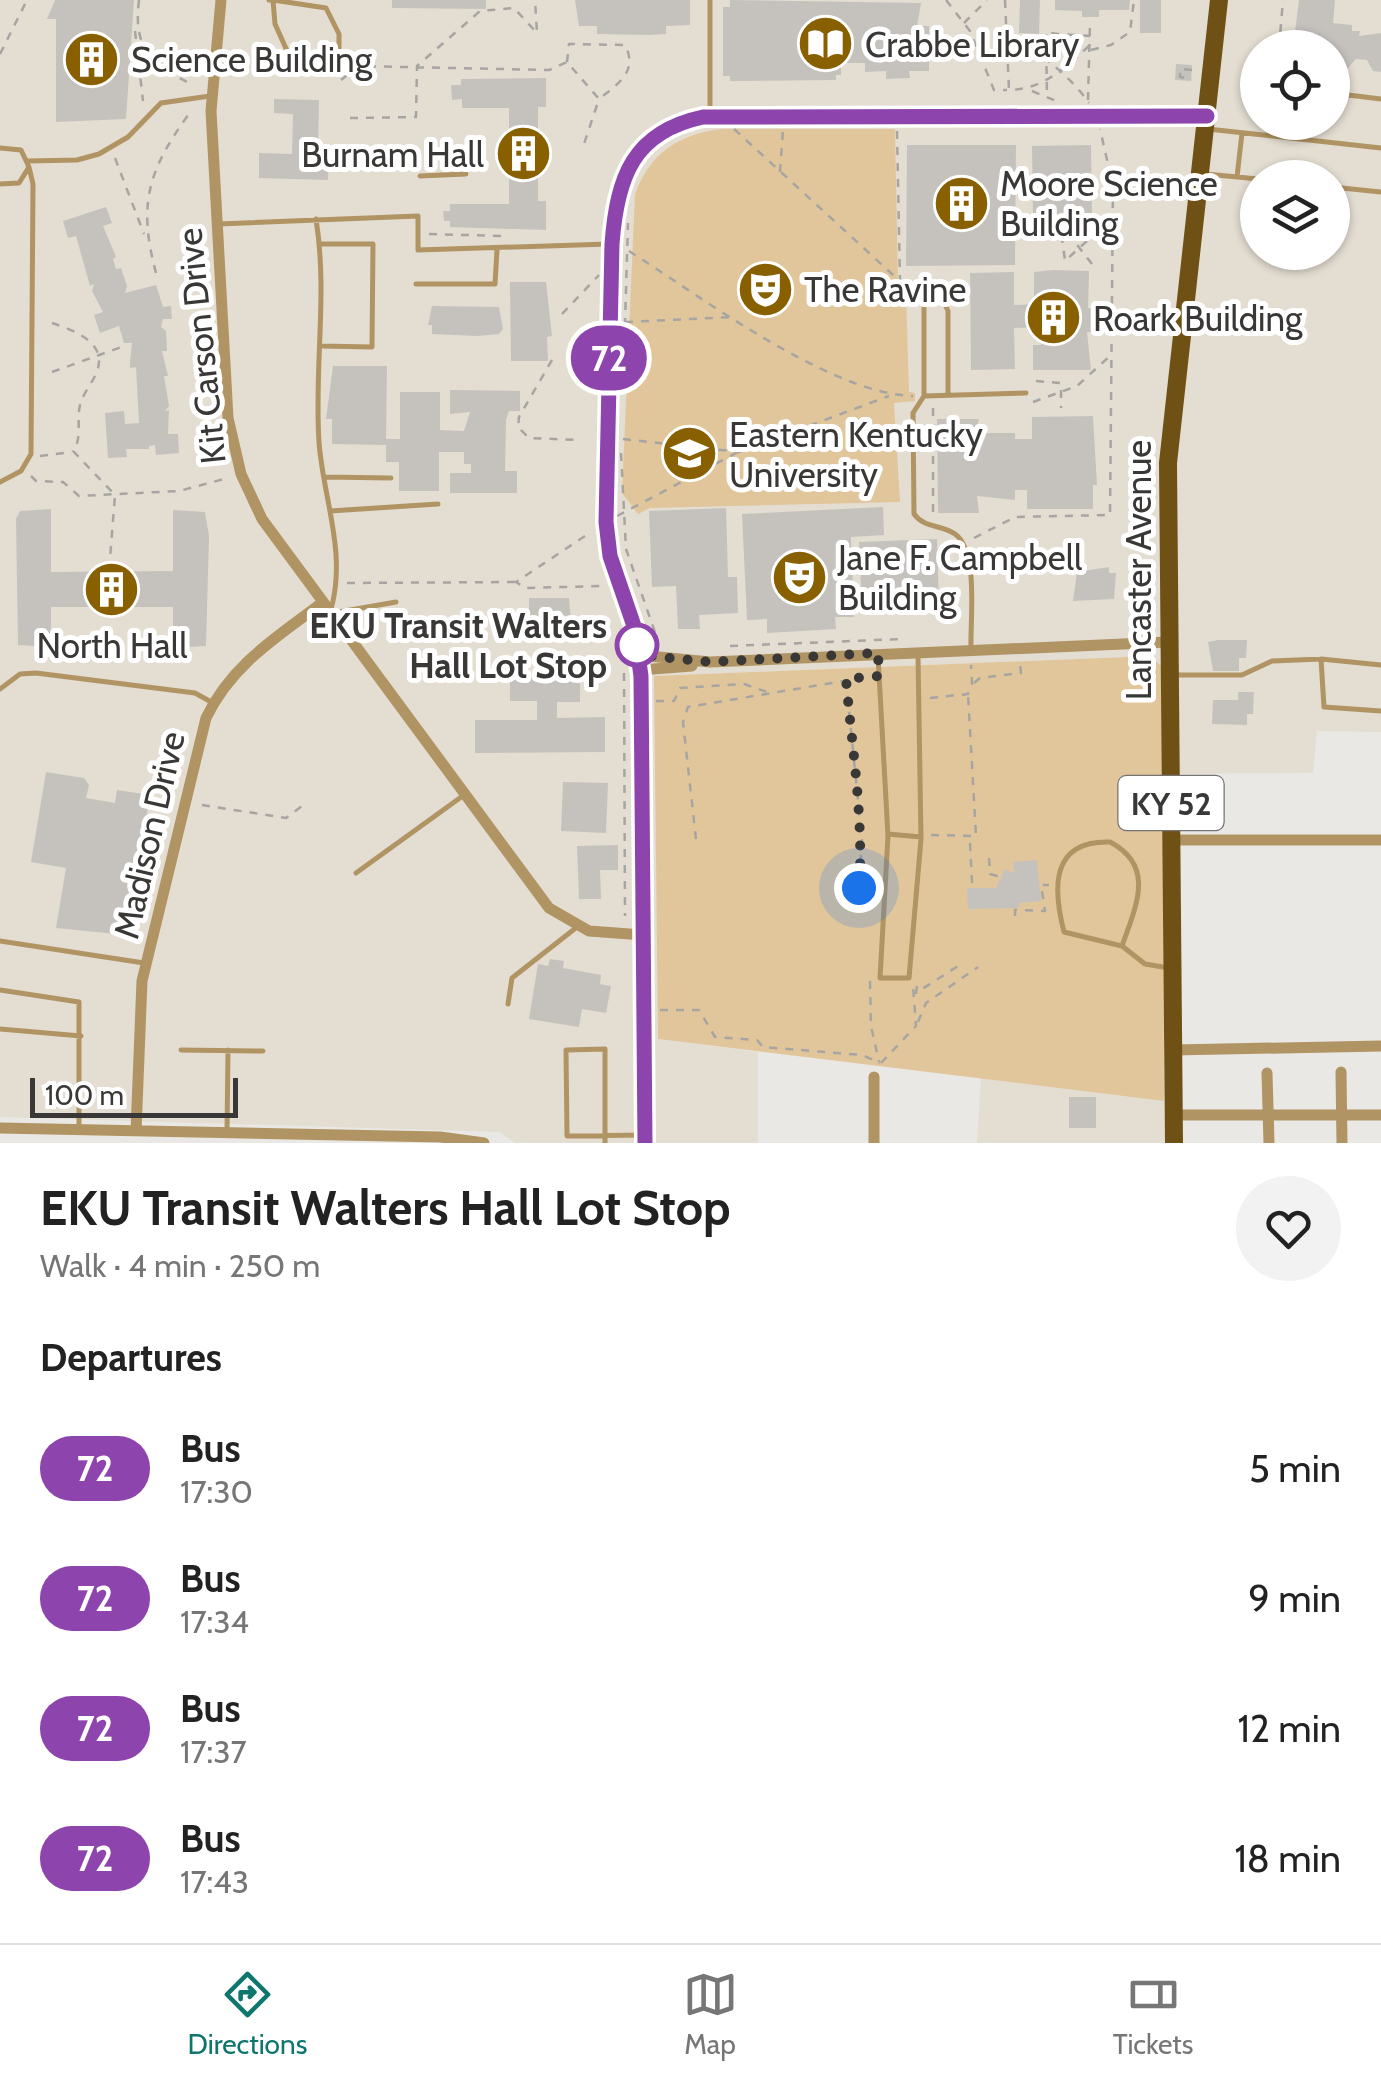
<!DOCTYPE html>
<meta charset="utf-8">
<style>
body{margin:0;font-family:Cabin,sans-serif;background:#f2f2f2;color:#222;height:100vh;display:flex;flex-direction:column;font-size:38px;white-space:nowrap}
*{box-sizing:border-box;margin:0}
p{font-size:32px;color:#767676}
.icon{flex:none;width:55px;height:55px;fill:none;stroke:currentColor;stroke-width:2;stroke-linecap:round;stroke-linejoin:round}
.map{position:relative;height:1143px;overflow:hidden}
.side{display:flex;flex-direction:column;background:#fff;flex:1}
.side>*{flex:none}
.badge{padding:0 20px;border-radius:32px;font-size:35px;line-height:65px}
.controls{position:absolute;left:1240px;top:30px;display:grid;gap:20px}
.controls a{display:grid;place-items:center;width:110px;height:110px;border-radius:50%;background:#fff;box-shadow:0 2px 8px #0004;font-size:50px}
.scale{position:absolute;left:30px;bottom:25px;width:208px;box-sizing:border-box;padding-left:10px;border:5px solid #393836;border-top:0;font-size:28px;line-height:35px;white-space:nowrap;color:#393836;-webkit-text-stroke:8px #fff;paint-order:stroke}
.you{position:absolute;width:50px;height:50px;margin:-25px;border:8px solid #fff;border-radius:50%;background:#1a73e8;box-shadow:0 0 0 15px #1a73e833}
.map>.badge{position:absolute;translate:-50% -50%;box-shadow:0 0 0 5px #fff}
h2{padding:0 40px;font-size:38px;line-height:90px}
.round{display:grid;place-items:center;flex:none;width:105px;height:105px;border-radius:52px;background:#f2f2f2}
.head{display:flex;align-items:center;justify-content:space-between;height:170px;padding:0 40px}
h1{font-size:48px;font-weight:700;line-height:75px}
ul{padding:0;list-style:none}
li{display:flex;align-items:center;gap:30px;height:130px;padding:0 40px}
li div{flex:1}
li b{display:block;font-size:38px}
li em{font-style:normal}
li .badge{min-width:110px;font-weight:700;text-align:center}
.tab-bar{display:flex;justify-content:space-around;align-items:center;height:140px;border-top:2px solid #e0e0e0;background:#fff;font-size:28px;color:#767676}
.tab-bar a{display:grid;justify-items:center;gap:5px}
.tab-bar .selected{color:#0f766e}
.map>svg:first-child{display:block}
.built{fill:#e4ddd2;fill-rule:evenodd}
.green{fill:#e1c69b}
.building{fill:#c5c2be}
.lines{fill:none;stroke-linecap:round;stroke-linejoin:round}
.path{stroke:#a7a5a2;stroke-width:2.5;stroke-dasharray:8 8;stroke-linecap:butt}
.lane{stroke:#b19463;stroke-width:5}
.street{stroke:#b19463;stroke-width:11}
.primary{stroke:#705115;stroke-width:18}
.line-casing{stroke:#fff;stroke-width:22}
.line{stroke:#8e44ad;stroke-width:15}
.walk{stroke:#393836;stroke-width:10;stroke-dasharray:0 18}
.stop-dot{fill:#fff;stroke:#8e44ad;stroke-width:5}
.labels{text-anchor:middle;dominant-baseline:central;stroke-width:10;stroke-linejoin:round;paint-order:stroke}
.shield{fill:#fff;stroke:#747472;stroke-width:2.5}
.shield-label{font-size:32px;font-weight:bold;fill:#393836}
.poi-label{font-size:35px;fill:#393836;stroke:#fff;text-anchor:start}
.street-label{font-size:35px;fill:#393836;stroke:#fff}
.stop-label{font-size:35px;font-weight:bold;fill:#393836;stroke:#fff;text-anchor:end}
</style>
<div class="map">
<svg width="1381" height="1143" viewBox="0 0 1381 1143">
<rect width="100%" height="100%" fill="#eae8e4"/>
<path class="built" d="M0,0H1381V732L1317,731L1313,773L1163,774L1151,656L655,676L658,1039L758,1052V1143H515L500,1132L0,1117ZM1258,48H1332V122H1258ZM1258,178H1332V252H1258Z
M981,1078L1164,1101L1165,1143H977Z"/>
<path class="green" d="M722,129H895L898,284L906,294L909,392L915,393V401L894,403L900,502L650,508L638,514L622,493L635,194C650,153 679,134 722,129Z
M1151,656L1163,668L1164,1101L658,1039L654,676Z"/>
<path class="building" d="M55,0H134L126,119L56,122V19H47Z
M392,0H486V9L392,8Z
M575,0H690V25L666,26V34L650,35L597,34V26H579Z
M730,0L921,3L917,26H929V71H909L910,78L886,79V71L865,72V63H841V75H836V80L730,81V76H723V7H730Z
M1020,0H1040L1039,34L1019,33Z
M1055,0H1130L1129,10H1099V17H1082V11L1055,10Z
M1140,0H1161V33H1140Z
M1299,0H1335L1333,23L1352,25V31H1360L1359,36L1381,33V72L1373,71L1367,60L1356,59L1348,68L1332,66V48H1293Z
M1176,64L1192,65L1191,81L1175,80Z
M1242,71L1258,73V88L1240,86Z
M546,78V107H538V201H546V230L450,227V221H444L443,211H450V204H509V108H462V99L452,100L451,85H461V79Z
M274,99L319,100L318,152L329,153L328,180L259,178V153L292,154L293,114L274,113Z
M907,145H1016L1015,265L906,266Z
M1091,145L1092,219L1033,220L1032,146Z
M106,207L112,223L103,226L116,257L113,259L116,269L121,268L127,286L125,293L156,285L163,307L171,306L172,319H163L161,327L166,331L167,351H162L168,376H164L169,406L165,411L169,410L168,434H178L179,453L156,455L155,445L149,446V449H126L127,457L108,458L105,413L124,411L125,424L139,423L136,367L130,368V362L132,343H124L119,326L100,333L94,315L103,312L92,291L94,284L90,286L76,236L68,238L63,221Z
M1052,270L1089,271L1088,308H1094V332H1087L1091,370H1033V345H1041V327L1014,328L1015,369L971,370L970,273L1014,272V305L1040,304V297H1034V272Z
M510,282H546L552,336L547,337L548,361H511Z
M432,306L499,307L503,329L499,334L477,336L432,334V325H428Z
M333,366H387L386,439H400V392H440V430L464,431L470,412L450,414V390L520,391V411H509L506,420L505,471H517V493H450V473H471V464H464V452H439V491H399V462H386V445L332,444V419H326Z
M1093,416L1097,485H1093V509H1027V490H1015V500L977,496L979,513H938L937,419H979L976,433H1015V439H1032V417Z
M883,507L884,535L851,537L854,617H835L836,629L767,633V619L747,620L742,514Z
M726,508L728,577H737L738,613L699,615L700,629H678L676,586L652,587L649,511Z
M51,509V572L173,571V510L205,512L209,536L206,646L173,648V607H51V647L18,645L16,519L20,511Z
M937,539L939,605L862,608L859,542Z
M1109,567V573H1116L1114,599L1073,601L1077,572Z
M529,598H569L571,620L566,624L529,622Z
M1218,640H1247L1246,658H1239V671H1213L1208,642Z
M580,676V702H557V718L605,717V752L475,753V720H537V701H510V677Z
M1238,692H1254L1253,714H1247V725L1212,724L1213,700H1238Z
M46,772L84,778L89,785L86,798L115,803L117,790L150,795L127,935L56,928L66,868L31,862Z
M563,782L608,783L606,833L561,831Z
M618,845V870H600L601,899H579L577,846Z
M1037,860L1041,901L1020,903L1018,908L968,909L967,888H996L1005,869L1014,873L1013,862Z
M550,959L564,961L563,968L601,975L600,984L611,986L606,1013L582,1009L579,1027L529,1019L538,964L548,966Z
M1069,1097H1096V1128H1069Z"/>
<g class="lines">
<path class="path" d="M139,0C133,48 150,63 191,84
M946,0L970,31L994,90H1007
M1005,0L1009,90C1044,89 1065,68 1090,45
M964,23L987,0
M1007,26C1035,53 1067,71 1089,103
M135,31L143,101
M1046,34L1047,97
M1279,48L1283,0
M1091,50L1111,45L1130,32L1134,0
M0,54L27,0
M1012,59L1046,33L1090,36
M567,62L569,44L625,45C638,70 620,83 600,98
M1192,70L1180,69V77L1192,79
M1242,75L1246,76L1245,84L1254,85L1258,77
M341,80L358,66L549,70L567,62L599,99L582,150
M1032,91L1061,103
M1088,100L1090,23
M350,118L416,117L417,66L480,11L514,8L537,33L535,0
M734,129L916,296
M897,131L900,281
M115,158L144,234
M780,172L783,130
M429,234L502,236
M629,251C700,296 830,394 913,396
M1092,264L1060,223L1065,261L1112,218
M156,273C137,202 149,169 191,111
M562,314L599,275
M625,322L732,317
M52,323C76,331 111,344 95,376C90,386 83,394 80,405C76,422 83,437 73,451L115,495L109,571
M552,360L519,417L518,427L529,438L579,440
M52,372L127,345
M1036,381L1061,383V408
M623,390L628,223
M1033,402L1077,386L1111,355
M623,439L739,452L889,396
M621,453L626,549L658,641
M40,456L71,452
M31,476L36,481L63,482L79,496L179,491L224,479
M933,512V405
M617,516L738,452
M585,536L516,582L525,588L602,586
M974,538L1015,517L1110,515L1113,186L1100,129
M347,583L515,582
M730,646L901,639
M624,673L625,916
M846,680L862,840L859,888
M974,683L980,678L1021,673L1020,663
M930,698L968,694L972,684L971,665
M656,701H674L680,688L744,684L767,692
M202,805L286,818L306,803
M931,835L976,836L968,694
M696,839L683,722L688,707L868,677
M989,858L990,874L1001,877
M972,883L970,843L975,837
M1015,916V910L1045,911L1041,885H1049
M870,981L871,1026L879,1062
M917,986L916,993L958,966
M660,1010H699L715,1037L757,1040L763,1047L862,1055L880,1063
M918,1022L926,1003L978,967
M881,1063L916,1026L913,986"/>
<path class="lane" d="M269,0H273L326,8L339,34V59C322,75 313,72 293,64L275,24L273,0
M710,0V117
M1332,93L1381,99
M1208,129L1381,148
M0,148L21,150L29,167L19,183L0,184
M28,161L77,160L99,154L128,137L161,103L210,96
M1206,174L1258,179
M420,176L466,174
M1237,177L1242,133
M1332,187L1381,192
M316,219C328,294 314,367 319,442C323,498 347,552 331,609
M219,224L418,216V250L609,244
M320,244H373L372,347L322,346
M416,284H495L497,250
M924,396V303L930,299L944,302L948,311V394
M325,477L391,478
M0,482L21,471L31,454L33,184L29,167
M330,511L438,504
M333,613L396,602
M971,648C970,619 979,551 955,534C941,524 925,529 914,514L913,413L924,396L1026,393
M878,656L888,836L880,978H909L921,839L918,656
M1321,659L1324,707L1381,711
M1172,675H1242L1272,661L1321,659L1381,665
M0,689L20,674L36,673L195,693L213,703
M888,834L921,837
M356,873L464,795
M0,941L144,963
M1122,946C1136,906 1156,866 1110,842C1050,840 1053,889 1064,932L1122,946L1145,964L1169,968
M0,990L79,1002V1127
M508,1004L512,978L577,927
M0,1029L81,1036
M181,1050L263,1051
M227,1132L228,1050
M605,1143V1049L566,1050L567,1136L645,1135"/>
<path class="street" d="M221,0L211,111L228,418L241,474L262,519L549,908L589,931L643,935
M638,655L710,662L1168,642
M640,670L692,666
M1171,840H1381
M1173,1050L1381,1046
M1341,1072L1342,1143
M1267,1073L1269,1143
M1174,1115H1381
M0,1128L440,1137L484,1143
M136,1131L142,981L206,718C231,665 277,637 322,603
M645,1143L641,676L634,625L610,556L606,522L612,244C618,178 633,132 703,117L1207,116
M874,1143V1077"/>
<path class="primary" d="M1174,1143L1168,463L1219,0"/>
</g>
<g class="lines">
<defs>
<path id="line" d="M645,1143L641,676L634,626L610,556L606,522L612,244C617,177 633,132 703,117L1207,116"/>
</defs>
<use href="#line" class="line-casing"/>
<use href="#line" class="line"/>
<path class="walk" d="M637,645L636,639L638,655L710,662L878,653L879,676L846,679C852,748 864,819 859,888"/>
</g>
<defs>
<symbol id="library-disc" viewBox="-11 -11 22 22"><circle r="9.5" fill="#886000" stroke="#fff"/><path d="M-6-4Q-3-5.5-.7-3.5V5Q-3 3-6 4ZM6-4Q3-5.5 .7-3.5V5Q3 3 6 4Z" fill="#fff"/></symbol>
<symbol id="building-disc" viewBox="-11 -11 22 22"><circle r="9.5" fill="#886000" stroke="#fff"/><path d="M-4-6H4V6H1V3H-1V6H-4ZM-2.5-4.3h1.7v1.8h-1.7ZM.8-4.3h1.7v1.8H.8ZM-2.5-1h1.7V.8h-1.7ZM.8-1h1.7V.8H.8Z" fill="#fff"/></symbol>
<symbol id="theatre-disc" viewBox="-11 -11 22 22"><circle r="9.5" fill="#886000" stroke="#fff"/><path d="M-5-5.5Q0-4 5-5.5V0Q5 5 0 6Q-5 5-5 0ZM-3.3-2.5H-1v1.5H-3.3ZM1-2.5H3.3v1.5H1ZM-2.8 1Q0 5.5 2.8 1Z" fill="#fff"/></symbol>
<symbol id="university-disc" viewBox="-11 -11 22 22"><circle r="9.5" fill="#886000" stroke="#fff"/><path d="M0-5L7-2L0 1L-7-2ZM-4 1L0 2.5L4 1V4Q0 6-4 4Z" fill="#fff"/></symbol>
</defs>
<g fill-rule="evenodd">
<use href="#library-disc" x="794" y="12" width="63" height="63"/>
<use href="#building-disc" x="60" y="28" width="63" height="63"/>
<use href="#building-disc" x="492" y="122" width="63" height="63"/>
<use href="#building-disc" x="930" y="172" width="63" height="63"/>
<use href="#theatre-disc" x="734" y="258" width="63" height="63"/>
<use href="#building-disc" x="1022" y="286" width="63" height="63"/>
<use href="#university-disc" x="658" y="422" width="63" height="63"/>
<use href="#theatre-disc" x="768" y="546" width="63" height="63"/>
<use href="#building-disc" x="80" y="558" width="63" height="63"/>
</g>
<circle class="stop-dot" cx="637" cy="645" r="20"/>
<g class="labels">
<rect class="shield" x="1118.5" y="776" width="105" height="54" rx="8"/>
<g class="shield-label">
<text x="1171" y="803">KY 52</text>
</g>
<g class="poi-label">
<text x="865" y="44">Crabbe Library</text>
<text x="131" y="59">Science Building</text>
<text x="484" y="154" text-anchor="end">Burnam Hall</text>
<text x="1000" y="183">Moore Science<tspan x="1000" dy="40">Building</tspan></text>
<text x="804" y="289">The Ravine</text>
<text x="1093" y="318">Roark Building</text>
<text x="729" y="434">Eastern Kentucky<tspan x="729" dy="40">University</tspan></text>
<text x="838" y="557">Jane F. Campbell<tspan x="838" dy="40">Building</tspan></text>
<text x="112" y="645" text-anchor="middle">North Hall</text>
</g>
<g class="street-label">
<text transform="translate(201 346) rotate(-96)">Kit Carson Drive</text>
<text transform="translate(1138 570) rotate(-90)">Lancaster Avenue</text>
<text transform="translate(149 835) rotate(-77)">Madison Drive</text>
</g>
<g class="stop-label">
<text x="607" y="625">EKU Transit Walters<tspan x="607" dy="40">Hall Lot Stop</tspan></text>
</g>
</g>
</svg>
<div class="controls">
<a><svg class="icon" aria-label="locate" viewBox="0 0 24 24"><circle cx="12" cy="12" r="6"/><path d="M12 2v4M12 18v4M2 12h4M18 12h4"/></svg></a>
<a><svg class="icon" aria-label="layers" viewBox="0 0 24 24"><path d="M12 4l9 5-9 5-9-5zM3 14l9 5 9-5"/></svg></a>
</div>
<div class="scale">100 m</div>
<div class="you" style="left:859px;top:888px"></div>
<b class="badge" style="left:609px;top:358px;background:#8e44ad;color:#fff">72</b>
</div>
<section class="side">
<div class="head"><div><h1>EKU Transit Walters Hall Lot Stop</h1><p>Walk · 4 min · 250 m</p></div><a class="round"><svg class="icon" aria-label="heart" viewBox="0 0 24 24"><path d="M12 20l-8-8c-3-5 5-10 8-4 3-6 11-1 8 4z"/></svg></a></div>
<h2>Departures</h2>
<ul>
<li><span class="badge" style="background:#8e44ad;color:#fff">72</span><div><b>Bus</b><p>17:30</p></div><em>5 min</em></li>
<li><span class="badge" style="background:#8e44ad;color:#fff">72</span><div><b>Bus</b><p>17:34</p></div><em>9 min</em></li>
<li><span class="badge" style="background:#8e44ad;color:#fff">72</span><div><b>Bus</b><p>17:37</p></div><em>12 min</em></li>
<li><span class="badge" style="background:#8e44ad;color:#fff">72</span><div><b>Bus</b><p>17:43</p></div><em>18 min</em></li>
</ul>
</section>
<nav class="tab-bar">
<a class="selected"><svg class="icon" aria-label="directions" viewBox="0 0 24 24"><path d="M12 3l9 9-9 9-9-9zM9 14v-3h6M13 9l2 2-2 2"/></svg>Directions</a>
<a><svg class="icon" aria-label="map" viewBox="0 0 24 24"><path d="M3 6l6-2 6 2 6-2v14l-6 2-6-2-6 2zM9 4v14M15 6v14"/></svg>Map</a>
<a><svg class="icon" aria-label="tickets" viewBox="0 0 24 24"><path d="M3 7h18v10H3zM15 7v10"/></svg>Tickets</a>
</nav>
